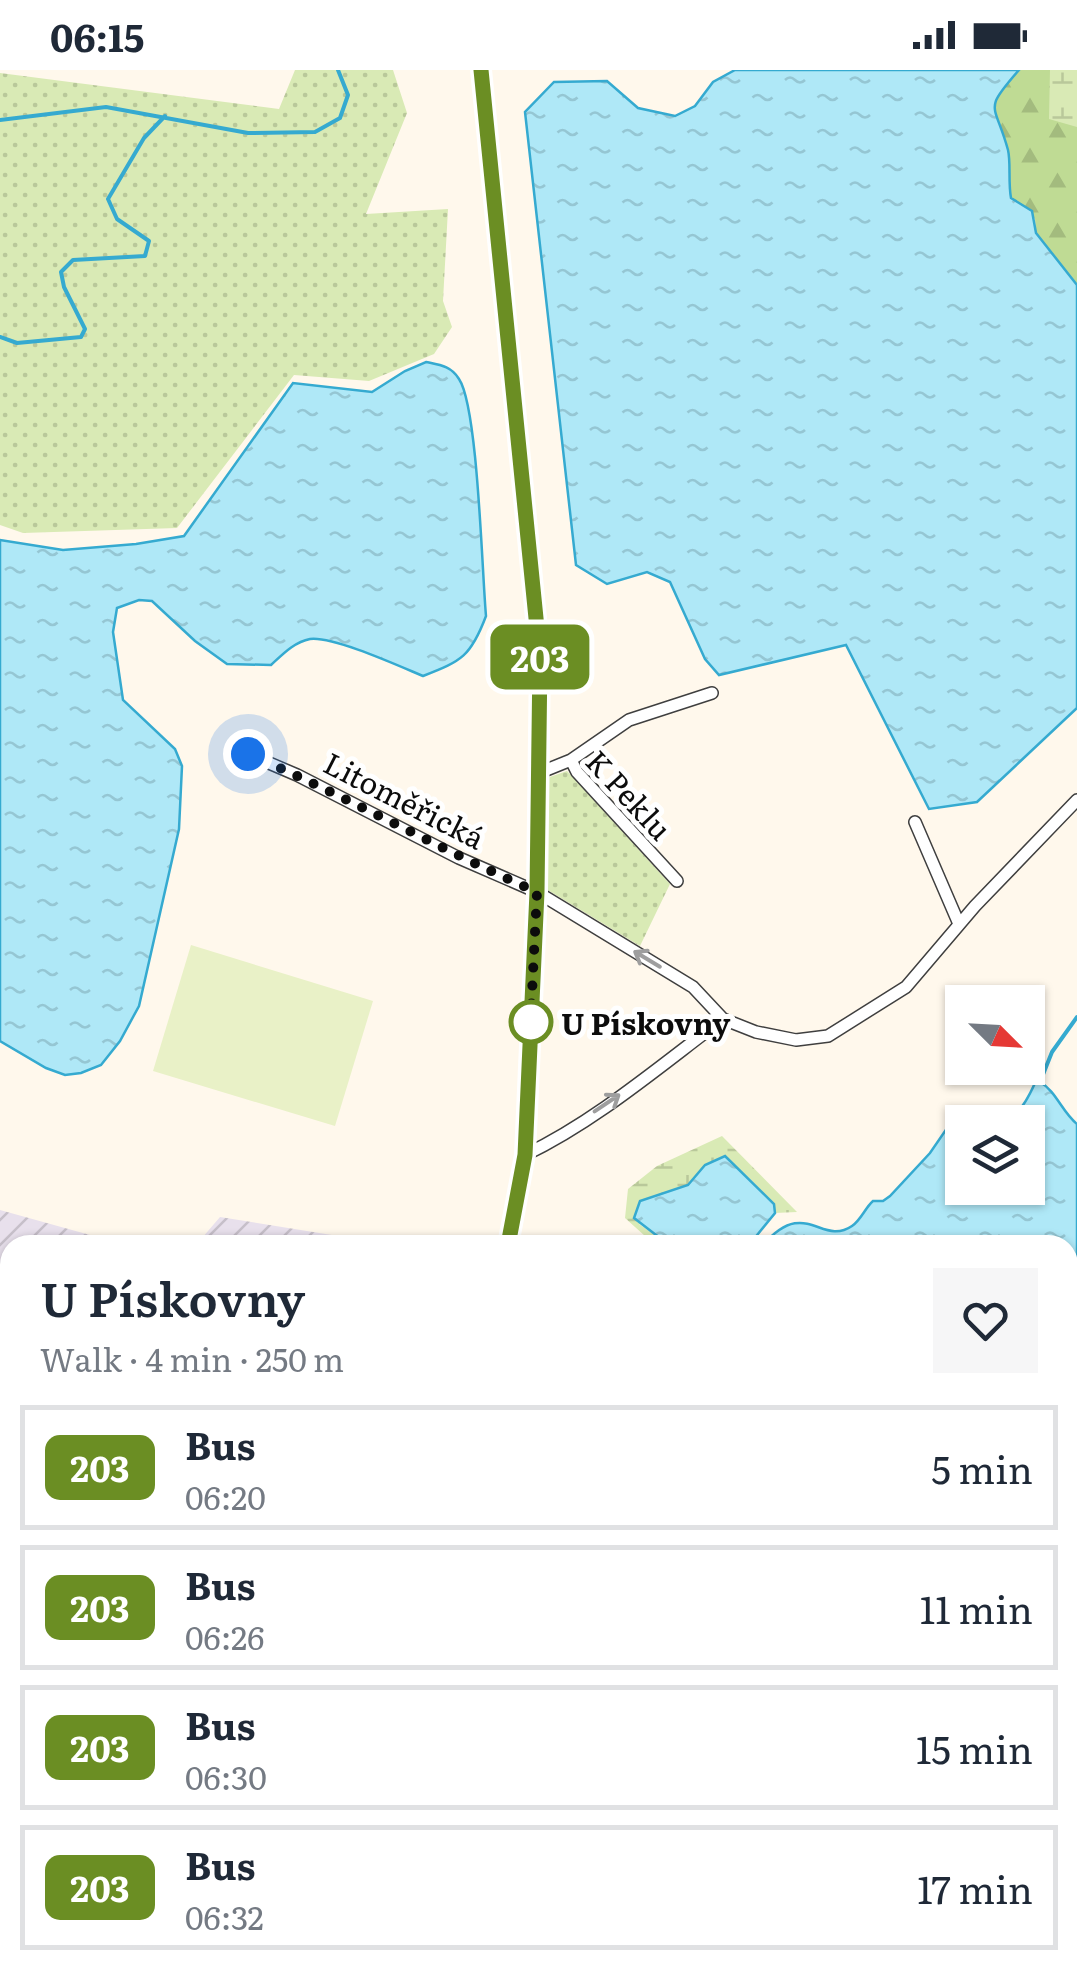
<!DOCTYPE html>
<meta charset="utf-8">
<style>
body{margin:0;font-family:Literata,serif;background:#f6f6f7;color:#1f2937;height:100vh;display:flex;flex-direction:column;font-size:38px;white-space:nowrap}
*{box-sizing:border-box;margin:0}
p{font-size:32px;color:#747a83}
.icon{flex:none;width:55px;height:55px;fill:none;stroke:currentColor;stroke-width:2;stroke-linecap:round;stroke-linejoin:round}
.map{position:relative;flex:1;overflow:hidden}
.panel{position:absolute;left:0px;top:1165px;width:1078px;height:750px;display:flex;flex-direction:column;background:#fff;border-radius:30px 30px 0 0;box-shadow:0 2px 8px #0004}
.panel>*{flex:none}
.badge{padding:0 20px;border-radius:15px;font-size:35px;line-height:65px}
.needle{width:65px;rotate:114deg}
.buttons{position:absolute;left:945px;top:915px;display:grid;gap:20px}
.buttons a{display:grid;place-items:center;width:100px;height:100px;border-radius:0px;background:#fff;box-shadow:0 2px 8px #0004;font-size:50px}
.you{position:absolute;width:50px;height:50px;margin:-25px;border:8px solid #fff;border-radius:50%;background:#1a73e8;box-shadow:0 0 0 15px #1a73e833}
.map>.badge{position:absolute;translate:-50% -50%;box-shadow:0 0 0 5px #fff}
.round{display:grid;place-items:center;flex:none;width:105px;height:105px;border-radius:0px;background:#f6f6f7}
.summary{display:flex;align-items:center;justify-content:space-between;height:170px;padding:0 40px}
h1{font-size:48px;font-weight:600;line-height:75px}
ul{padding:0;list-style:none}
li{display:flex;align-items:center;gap:30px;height:125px;margin:0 20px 15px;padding:0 20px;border:5px solid #e0e1e3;border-radius:0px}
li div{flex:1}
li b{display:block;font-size:38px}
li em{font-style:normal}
li .badge{min-width:110px;font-weight:700;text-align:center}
.status{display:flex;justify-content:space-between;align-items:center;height:70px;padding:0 50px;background:#fff;direction:ltr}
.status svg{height:28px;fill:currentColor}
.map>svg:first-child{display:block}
.industrial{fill:url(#industrial-furrows)}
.grass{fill:url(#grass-dots)}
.forest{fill:url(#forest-firs)}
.wetland{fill:url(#wetland-marsh)}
.pitch{fill:#e9f1c7}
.water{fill:url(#water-ripples);stroke:#35aad0;stroke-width:2.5;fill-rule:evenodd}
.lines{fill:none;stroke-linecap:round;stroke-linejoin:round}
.stream{stroke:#35aad0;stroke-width:4}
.street-casing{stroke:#3f3f3f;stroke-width:14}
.secondary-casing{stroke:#2e2e2e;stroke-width:18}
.primary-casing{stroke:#1d1d1d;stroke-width:20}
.street{stroke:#fff;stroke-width:11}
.secondary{stroke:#ffe7a7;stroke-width:15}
.primary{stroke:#fbbd5f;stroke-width:18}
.oneway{stroke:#9e9e9e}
.line-casing{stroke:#fff;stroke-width:22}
.line{stroke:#6b8e23;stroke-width:15}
.walk{stroke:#0c0c0c;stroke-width:10;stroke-dasharray:0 18}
.stop-dot{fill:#fff;stroke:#6b8e23;stroke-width:5}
.labels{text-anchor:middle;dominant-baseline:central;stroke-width:10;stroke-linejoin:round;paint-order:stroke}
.street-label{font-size:30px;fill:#0c0c0c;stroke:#fff}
.stop-label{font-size:30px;font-weight:bold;fill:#0c0c0c;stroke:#fff;text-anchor:start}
</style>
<div class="status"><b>06:15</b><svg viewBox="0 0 49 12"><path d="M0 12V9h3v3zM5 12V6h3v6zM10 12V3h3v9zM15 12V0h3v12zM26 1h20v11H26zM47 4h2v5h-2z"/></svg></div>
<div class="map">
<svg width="1077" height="1915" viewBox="0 0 1077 1915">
<defs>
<pattern id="industrial-furrows" width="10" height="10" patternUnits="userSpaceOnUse" patternTransform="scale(2.5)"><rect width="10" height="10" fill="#e8e0ec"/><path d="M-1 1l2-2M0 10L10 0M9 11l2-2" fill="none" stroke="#c6bfc9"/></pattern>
<pattern id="grass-dots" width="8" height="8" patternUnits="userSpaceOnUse" patternTransform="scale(2.5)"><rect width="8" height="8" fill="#d9eab5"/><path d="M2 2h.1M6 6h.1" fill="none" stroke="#b9c89a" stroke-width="1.8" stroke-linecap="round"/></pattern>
<pattern id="forest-firs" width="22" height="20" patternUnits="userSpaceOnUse" patternTransform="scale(2.5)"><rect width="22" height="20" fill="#bfdb94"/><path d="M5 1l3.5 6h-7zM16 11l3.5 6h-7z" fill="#a3bb7e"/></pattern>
<pattern id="wetland-marsh" width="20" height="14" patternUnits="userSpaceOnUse" patternTransform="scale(2.5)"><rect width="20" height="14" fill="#d9eab5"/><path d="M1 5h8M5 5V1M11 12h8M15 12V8" fill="none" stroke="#b9c89a"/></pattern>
<pattern id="water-ripples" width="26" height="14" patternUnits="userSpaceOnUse" patternTransform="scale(2.5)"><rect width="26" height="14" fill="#afe8f7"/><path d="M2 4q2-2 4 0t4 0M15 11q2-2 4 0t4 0" fill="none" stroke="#95c6d3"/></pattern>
</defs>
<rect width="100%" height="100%" fill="#fff8ec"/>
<path class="industrial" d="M0,1140L126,1175H10V1869H0Z
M220,1147L394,1175H196Z
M1068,1375L1077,1376V1449L1068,1475Z
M634,1905H865L804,1915H638Z"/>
<path class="grass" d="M295,0H393L407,43L366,144L448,139L443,231L452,257L434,284L369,311L294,305L177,458L23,463L0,455V3L279,39Z
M567,701L670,814L640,876L546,819L547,708Z"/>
<path class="forest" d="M1019,0H1058L1077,36V215L1036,163L1035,149L1011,129L1007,106L1009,83L994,45L997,25Z"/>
<path class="wetland" d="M1050,0H1077V57L1049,49Z
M722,1066L797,1142L775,1143C774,1129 733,1090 720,1087L698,1102L692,1111L639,1154L669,1175H648L645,1166L625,1148L628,1119L657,1096Z
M1077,1206V1358H1068V1207Z"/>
<path class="pitch" d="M191,875L373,931L335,1056L153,1001Z"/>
<path class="water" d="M735,0H1019C982,42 995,32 1008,80C1011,93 1008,112 1011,128L1032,141L1036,163L1077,215V638L977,732L929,739L846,575L719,605L705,589L670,512L647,502L607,514L576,495L525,42L554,12L607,11L638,38L675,46L695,36L713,12Z
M426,292C440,295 451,296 459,309C478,337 482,503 486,546C471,586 462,591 423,606C399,596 333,566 310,569C294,572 282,585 271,595L227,594L195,571L152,531L139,530L117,538L113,562L123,630L175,679L182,696L179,759L139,936L120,971L101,995L81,1003L65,1005L46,998L0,971V470L63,480L136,474L184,466L293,313L372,322L405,301Z
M1040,1012C1056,1021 1062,1042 1077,1054V1206L1068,1207V1175H894L875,1169L847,1175H763C806,1126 821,1177 852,1156C861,1150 865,1138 873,1131H883L890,1126L930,1083L954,1048L977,1040C1010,1061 1022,1042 1035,1013ZM962,1052H1028V1118H962Z
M725,1086L774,1134L775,1143L749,1175H669L634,1148L640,1131L688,1115L705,1095Z"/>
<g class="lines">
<path class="stream" d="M0,50L106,37L248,63L315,62L340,48L348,25L338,0
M0,267L17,273L81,267L85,259L64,217L61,202L73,190L145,186L149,171L117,149L108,129L144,68L165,46
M1040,1012L1052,982L1077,947"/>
<defs>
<path id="street" d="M248,684L297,705L459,788L537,822L693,917L723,949L756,962L796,970L828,966L906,917L975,836L1077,730
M571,690L629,650L712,623
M539,703L571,690L577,702L677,811
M915,752L959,854
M525,1085C596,1051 660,996 723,949"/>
<path id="secondary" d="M481,0L540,588L537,822L525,1085L508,1175"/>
<path id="primary" d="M0,1886H10
M324,1905L381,1915
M455,1905L465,1915
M414,1915L424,1905"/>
</defs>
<use href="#street" class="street-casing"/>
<use href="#secondary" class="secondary-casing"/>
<use href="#primary" class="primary-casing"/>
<use href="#street" class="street"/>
<use href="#secondary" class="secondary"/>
<use href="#primary" class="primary"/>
</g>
<defs><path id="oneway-shaft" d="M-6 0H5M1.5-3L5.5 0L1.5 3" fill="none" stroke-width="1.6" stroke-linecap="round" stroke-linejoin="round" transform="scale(2.5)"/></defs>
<g class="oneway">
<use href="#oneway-shaft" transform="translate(647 889) rotate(-149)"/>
<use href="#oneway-shaft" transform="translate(607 1033) rotate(-34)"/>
</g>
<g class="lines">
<defs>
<path id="line" d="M481,0L540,588L537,822L525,1085L508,1175"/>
</defs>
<use href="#line" class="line-casing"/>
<use href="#line" class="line"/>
<path class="walk" d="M248,684C346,726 439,779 537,822L530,964L531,952"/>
</g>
<circle class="stop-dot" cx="531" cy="952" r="20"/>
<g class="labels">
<g class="street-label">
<text transform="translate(630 724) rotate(47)">K Peklu</text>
<text transform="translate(405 729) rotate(27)">Litoměřická</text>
</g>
<g class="stop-label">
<text x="561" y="952">U Pískovny</text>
</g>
</g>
</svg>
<div class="buttons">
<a><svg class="needle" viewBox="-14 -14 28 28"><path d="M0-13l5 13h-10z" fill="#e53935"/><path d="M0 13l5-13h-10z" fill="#747a83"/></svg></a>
<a><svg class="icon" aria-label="layers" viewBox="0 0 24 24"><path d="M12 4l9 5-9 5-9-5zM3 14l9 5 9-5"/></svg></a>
</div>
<div class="you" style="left:248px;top:684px"></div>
<b class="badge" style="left:540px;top:587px;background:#6b8e23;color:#fff">203</b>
<section class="panel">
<div class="summary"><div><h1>U Pískovny</h1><p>Walk · 4 min · 250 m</p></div><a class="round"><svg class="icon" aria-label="heart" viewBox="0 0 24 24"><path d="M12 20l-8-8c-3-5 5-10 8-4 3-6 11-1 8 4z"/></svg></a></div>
<ul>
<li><span class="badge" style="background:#6b8e23;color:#fff">203</span><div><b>Bus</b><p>06:20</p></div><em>5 min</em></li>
<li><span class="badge" style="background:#6b8e23;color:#fff">203</span><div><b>Bus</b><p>06:26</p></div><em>11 min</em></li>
<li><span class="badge" style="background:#6b8e23;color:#fff">203</span><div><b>Bus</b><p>06:30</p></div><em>15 min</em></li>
<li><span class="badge" style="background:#6b8e23;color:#fff">203</span><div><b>Bus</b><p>06:32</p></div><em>17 min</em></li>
</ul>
</section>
</div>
